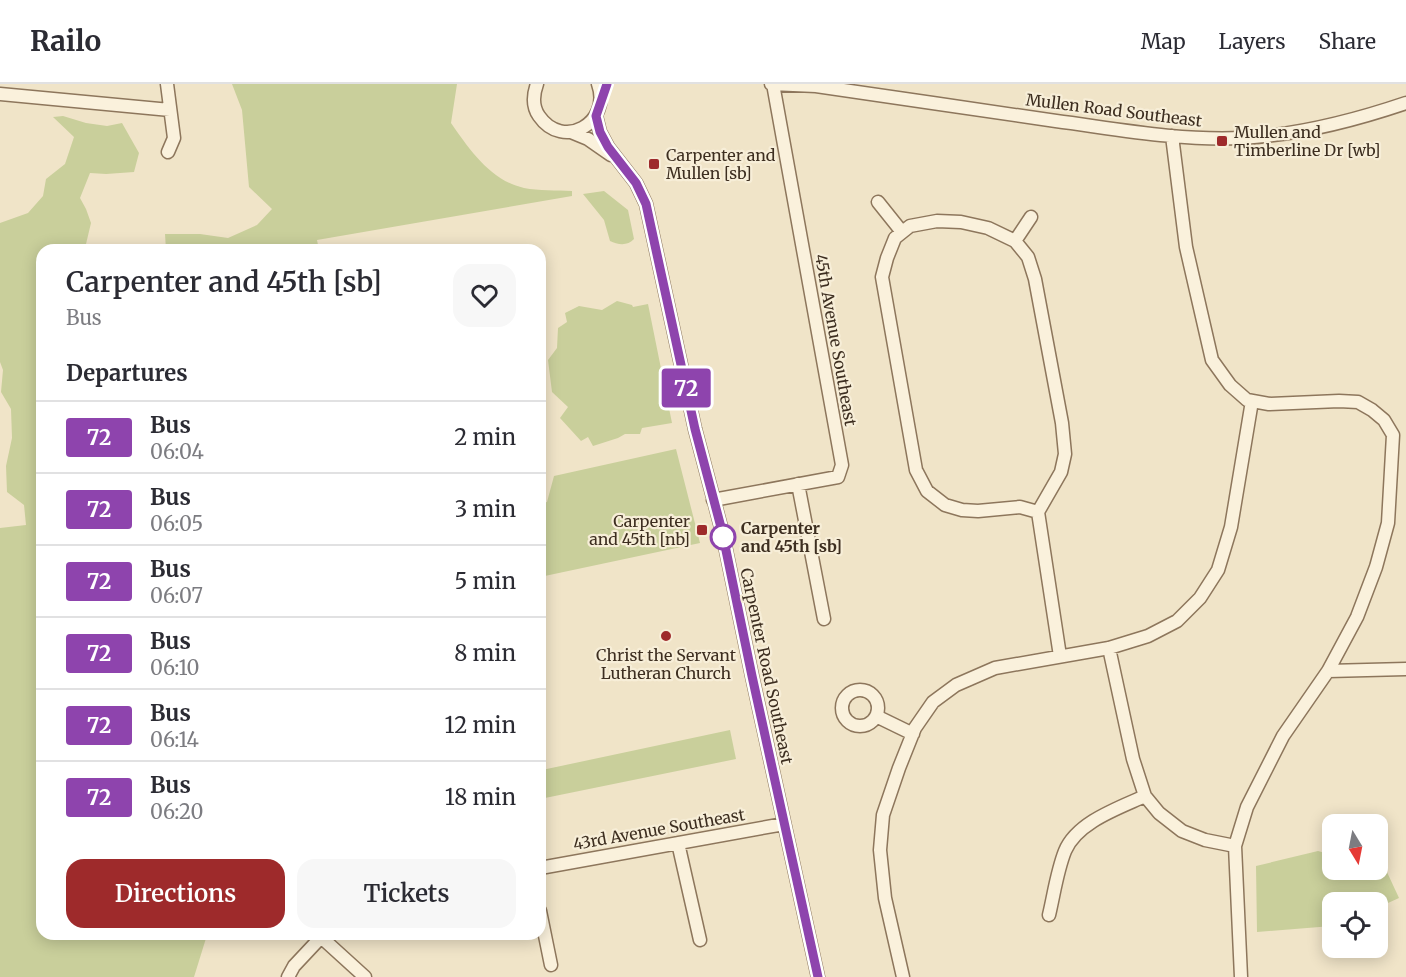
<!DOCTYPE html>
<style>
body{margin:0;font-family:Merriweather,serif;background:#f7f7f7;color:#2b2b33;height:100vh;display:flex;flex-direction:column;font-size:22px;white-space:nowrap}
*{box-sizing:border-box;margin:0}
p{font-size:20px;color:#7c7c81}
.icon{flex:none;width:33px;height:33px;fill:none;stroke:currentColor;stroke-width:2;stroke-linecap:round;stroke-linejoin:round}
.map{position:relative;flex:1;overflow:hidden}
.panel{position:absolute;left:36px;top:160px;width:510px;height:696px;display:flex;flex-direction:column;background:#fff;border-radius:18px;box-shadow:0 3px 15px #0003}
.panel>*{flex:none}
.badge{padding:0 12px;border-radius:4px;font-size:21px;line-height:39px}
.needle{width:39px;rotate:170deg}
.controls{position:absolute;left:1322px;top:730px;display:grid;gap:12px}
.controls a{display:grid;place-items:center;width:66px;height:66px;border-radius:12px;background:#fff;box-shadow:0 3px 15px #0003;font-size:30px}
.map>.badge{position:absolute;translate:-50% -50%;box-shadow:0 0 0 3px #fff}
h2{padding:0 30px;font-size:22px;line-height:54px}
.round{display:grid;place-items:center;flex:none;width:63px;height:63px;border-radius:18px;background:#f7f7f7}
.overview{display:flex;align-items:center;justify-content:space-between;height:102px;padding:0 30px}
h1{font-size:28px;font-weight:600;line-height:45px}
.primary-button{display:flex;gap:12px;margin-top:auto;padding:12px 30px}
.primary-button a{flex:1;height:69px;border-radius:18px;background:#9e2a2b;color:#fff;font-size:24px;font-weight:600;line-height:69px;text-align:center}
.primary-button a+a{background:#f7f7f7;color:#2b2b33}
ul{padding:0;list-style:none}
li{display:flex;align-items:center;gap:18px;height:72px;padding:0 30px;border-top:2px solid #e1e1e2}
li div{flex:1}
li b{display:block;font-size:22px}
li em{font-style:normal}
li .badge{min-width:66px;font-weight:700;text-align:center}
header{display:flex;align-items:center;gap:36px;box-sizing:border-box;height:84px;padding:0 30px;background:#fff;border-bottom:2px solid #e1e1e2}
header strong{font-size:28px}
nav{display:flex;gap:33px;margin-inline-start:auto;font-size:21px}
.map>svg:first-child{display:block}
.green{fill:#c9cf9b}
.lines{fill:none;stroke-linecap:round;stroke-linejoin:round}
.minor-casing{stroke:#8d765c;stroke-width:15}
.minor{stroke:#faf1dc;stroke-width:12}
.line-casing{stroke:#fff;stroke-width:14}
.line{stroke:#8e44ad;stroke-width:9}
.poi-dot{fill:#9e2a2b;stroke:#f7eed8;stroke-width:2}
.stop-dot{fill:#fff;stroke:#8e44ad;stroke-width:3}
.labels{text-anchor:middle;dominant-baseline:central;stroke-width:4.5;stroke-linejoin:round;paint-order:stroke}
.street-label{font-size:16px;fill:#3d2e20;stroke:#f7eed8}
.poi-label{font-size:16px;fill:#3d2e20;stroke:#f7eed8;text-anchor:start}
.stop-label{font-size:16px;font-weight:bold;fill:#3d2e20;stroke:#f7eed8;text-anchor:start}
</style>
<header>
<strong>Railo</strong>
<nav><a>Map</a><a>Layers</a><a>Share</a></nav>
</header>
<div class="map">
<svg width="1406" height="893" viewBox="0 0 1406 893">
<rect width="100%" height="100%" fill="#f0e4c8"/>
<path class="green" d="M232,0H457L451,39C469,65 491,97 524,104C539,107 556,106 572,107V112L317,156L319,166H166L165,150H200L228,154L257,141L272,125L249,103L242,26Z
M63,32L86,39L107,42L122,39L139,69L134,88L106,90L90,89L80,114L86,125L91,139L86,160L134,166H42V850L207,851L194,893H0V444L26,441L24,421L7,408L6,382L12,354L11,325L1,308L3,286L0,278V139L28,129L43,112L46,95L65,80L74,53L53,33Z
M604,107L628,126L634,155C628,162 618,161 610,157L604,136L583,110Z
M617,217L632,221L633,223L648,220L672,339L642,344L640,350H625L618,354L593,362L588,353L581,357L560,334L568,323L552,308L548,276L557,264L558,244L567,238L565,229L579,222L602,226Z
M676,365L700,459L540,493V420L547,418L554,392Z
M730,646L736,675L540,715V681L542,686Z
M1318,767L1332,771V786H1377V783L1386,786L1399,814L1377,824V819H1332V842L1257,848L1256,782Z"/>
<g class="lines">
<defs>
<path id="minor" d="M167,0L174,54L168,68
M537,0C533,11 532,22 539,32C563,67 612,39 598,0
M771,0L816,2C896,14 976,25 1056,37C1117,45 1179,57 1242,54C1298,51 1353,37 1406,19
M0,10L170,26
M596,32L600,48L608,63L636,99L646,120L695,345L722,447L752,592L818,893
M571,48L588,55L611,71
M1172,52L1186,163L1212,276L1230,301L1247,316L1269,320L1339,317L1358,318L1372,326L1384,336L1393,351L1388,439L1376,483L1357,533L1328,587L1283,652L1247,723L1235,762L1241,893
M878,118L902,148
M1015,157L1031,133
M798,400L824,535
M713,416L838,393L842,381L773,0
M1038,428L1020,423L978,427L962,426L945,421L927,407L916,386L882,193L887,174L895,154L910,142L937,137L961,138L988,144L1015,157L1028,173L1035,195L1062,339L1065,370L1061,388L1038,428L1060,572
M1109,564L1133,675L1145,712L1159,729L1182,747L1205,756L1235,762
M1328,587L1406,585
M842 624a18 18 0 1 1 36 0a18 18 0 1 1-36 0Z
M876,632L913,650
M678,759L700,856
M540,784L784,740
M540,827L551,881
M1049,831C1054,810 1057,787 1065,767C1077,738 1119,724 1145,712
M321,853L365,893
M288,893L294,882L324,850
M903,893L885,814L880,766L883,731L899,684L915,644L933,618L956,601L995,584L1109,564L1148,552L1177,537L1200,514L1218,486L1231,443L1252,317"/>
</defs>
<use href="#minor" class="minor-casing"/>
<use href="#minor" class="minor"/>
</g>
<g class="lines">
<defs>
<path id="line" d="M607,0L596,32L600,48L608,63L636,99L646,120L695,345L722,447L752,592L818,893"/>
</defs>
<use href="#line" class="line-casing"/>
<use href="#line" class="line"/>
</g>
<g class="poi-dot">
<rect x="1216" y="51" width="12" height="12" rx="3"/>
<rect x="648" y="74" width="12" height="12" rx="3"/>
<rect x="696" y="440" width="12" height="12" rx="3"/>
<circle cx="666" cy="552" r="6"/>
</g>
<circle class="stop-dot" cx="723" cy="453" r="12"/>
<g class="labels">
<g class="street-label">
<text transform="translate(1114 26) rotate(7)">Mullen Road Southeast</text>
<text transform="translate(836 256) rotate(80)">45th Avenue Southeast</text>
<text transform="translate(767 582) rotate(78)">Carpenter Road Southeast</text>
<text transform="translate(659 745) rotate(-10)">43rd Avenue Southeast</text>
</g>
<g class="poi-label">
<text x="1234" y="48">Mullen and<tspan x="1234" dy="18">Timberline Dr [wb]</tspan></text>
<text x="666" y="71">Carpenter and<tspan x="666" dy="18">Mullen [sb]</tspan></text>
<text x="690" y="437" text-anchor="end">Carpenter<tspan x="690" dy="18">and 45th [nb]</tspan></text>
<text x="666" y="571" text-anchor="middle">Christ the Servant<tspan x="666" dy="18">Lutheran Church</tspan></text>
</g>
<g class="stop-label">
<text x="741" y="444">Carpenter<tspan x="741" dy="18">and 45th [sb]</tspan></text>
</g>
</g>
</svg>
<div class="controls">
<a><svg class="needle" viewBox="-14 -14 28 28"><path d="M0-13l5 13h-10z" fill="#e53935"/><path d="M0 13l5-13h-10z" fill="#7c7c81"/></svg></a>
<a><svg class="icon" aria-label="locate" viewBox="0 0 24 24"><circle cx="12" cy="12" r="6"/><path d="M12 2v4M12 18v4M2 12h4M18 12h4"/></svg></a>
</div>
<b class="badge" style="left:686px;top:304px;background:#8e44ad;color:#fff">72</b>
<section class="panel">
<div class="overview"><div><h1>Carpenter and 45th [sb]</h1><p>Bus</p></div><a class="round"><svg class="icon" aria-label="heart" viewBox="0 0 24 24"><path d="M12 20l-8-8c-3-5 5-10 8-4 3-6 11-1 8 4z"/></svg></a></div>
<h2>Departures</h2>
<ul>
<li><span class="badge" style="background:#8e44ad;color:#fff">72</span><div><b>Bus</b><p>06:04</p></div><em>2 min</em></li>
<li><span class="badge" style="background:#8e44ad;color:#fff">72</span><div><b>Bus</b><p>06:05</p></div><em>3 min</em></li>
<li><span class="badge" style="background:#8e44ad;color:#fff">72</span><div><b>Bus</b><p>06:07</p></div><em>5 min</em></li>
<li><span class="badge" style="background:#8e44ad;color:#fff">72</span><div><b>Bus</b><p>06:10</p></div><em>8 min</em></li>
<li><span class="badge" style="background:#8e44ad;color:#fff">72</span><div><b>Bus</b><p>06:14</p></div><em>12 min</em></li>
<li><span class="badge" style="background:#8e44ad;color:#fff">72</span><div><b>Bus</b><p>06:20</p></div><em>18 min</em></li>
</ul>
<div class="primary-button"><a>Directions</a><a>Tickets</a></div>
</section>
</div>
